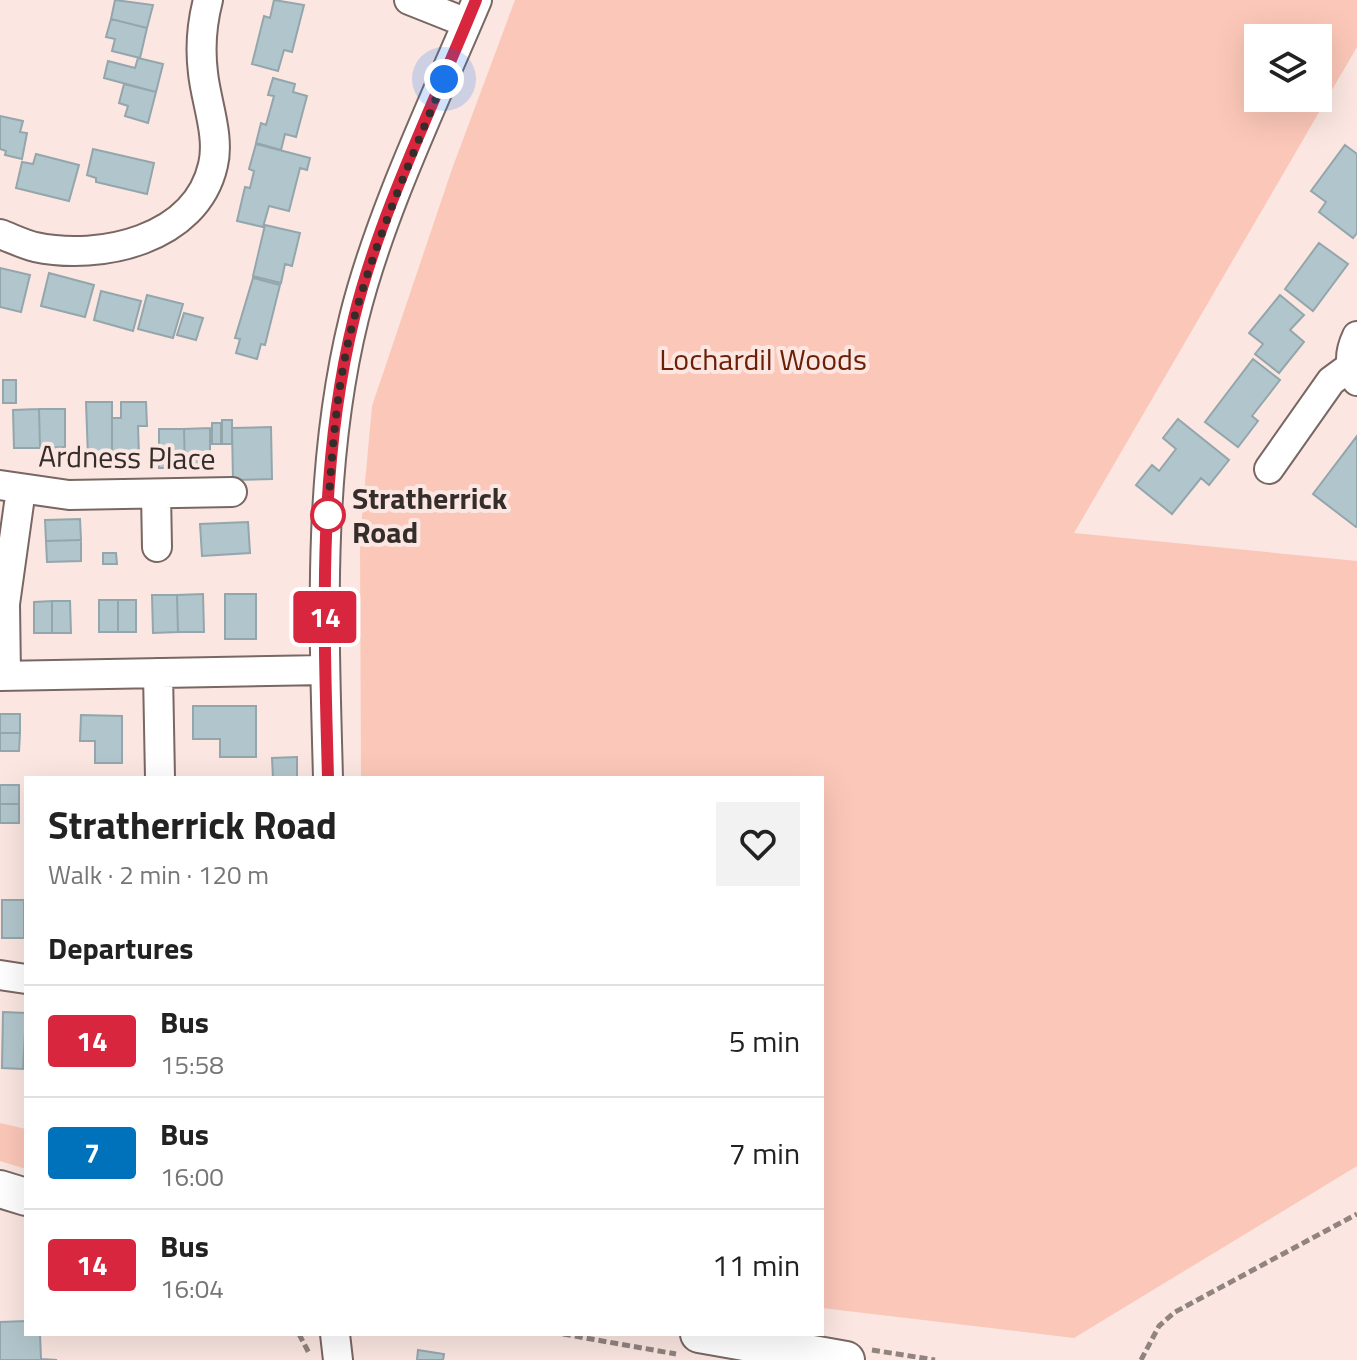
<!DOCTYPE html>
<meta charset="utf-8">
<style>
body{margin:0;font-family:"Titillium Web",sans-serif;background:#f2f2f2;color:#222;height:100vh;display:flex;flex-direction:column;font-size:30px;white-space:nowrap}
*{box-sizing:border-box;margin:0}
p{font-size:26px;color:#767676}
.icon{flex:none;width:44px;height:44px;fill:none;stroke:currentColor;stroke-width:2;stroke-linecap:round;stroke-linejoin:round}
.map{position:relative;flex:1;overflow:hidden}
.panel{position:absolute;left:24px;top:776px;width:800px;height:560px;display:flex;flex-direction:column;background:#fff;border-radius:0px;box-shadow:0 8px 32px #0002}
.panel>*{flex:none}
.badge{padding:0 16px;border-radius:6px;font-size:28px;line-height:52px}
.fabs{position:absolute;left:1244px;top:24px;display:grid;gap:16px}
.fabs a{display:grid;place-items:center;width:88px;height:88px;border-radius:0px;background:#fff;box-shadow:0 8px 32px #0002;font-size:40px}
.you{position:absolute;width:40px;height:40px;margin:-20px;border:6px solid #fff;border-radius:50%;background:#1a73e8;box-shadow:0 0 0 12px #1a73e833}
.map>.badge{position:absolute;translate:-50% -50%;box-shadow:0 0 0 4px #fff}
h2{padding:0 24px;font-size:30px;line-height:72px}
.round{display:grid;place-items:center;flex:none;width:84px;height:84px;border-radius:0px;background:#f2f2f2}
.headline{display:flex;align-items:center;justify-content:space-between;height:136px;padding:0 24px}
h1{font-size:38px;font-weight:700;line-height:60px}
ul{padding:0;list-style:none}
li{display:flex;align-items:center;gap:24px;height:112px;padding:0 24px;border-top:2px solid #e0e0e0}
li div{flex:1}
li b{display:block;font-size:30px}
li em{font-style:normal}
li .badge{min-width:88px;font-weight:700;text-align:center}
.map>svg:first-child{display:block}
.green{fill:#fbc7b8;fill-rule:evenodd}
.building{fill:#b1c6cc;stroke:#93a6ac;stroke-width:2}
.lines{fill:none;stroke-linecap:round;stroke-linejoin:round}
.minor-casing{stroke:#786762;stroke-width:32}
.major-casing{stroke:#786762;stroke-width:40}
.path{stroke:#91837f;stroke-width:5;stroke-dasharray:8 4;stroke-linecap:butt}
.minor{stroke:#fff;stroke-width:28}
.major{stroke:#fff;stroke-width:36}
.line-casing{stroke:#fff;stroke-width:18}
.line{stroke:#d7263d;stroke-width:12}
.walk{stroke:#342d2a;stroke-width:8;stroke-dasharray:0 14.4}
.stop-dot{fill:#fff;stroke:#d7263d;stroke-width:4}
.labels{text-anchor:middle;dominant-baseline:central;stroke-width:8;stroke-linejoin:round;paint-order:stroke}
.park-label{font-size:30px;fill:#6c1e07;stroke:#fbe6e1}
.street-label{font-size:30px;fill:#342d2a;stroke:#fbe6e1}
.stop-label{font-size:30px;font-weight:bold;fill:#342d2a;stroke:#fbe6e1;text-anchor:start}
</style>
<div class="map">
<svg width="1357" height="1360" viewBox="0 0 1357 1360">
<rect width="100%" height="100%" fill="#fbe6e1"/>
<path class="green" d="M515,0H1357V47L1074,533L1357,561V1166L1074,1338L822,1308V778H361L360,538L372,406L452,169ZM1258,38H1318V98H1258Z
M0,1123L26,1129V1169L0,1161Z"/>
<path class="building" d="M115,0L153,5L147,28L111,19Z
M274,0L304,5L292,52L284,50L278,71L252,64L264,16L270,18Z
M111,19L147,28L140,58L112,51L115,39L106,37Z
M138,58L163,64L156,92L104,78L108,61L135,68Z
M273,78L295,84L293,92L307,96L296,137L285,134L281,150L256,143L261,123L266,125L274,96L268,95Z
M124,84L156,92L148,123L125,116L128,106L119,103Z
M0,116L23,121L20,132L27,133L22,159L5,155L6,151L0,149Z
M256,144L310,158L307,170L300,168L289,211L269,206L263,227L237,221L245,187L250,188L254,171L249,169Z
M1345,145L1357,154V233L1353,238L1319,212L1326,202L1311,191Z
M93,149L154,163L147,194L96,182V178L87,175Z
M36,154L79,165L69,201L16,188L22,162L33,164Z
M265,225L300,233L292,266L285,264L281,283L253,276Z
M1319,243L1348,264L1313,311L1285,289Z
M0,268L30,275L21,312L0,307Z
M49,273L94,285L85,317L41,306Z
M253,278L280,285L265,345L261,344L257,359L236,353L240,339L235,338Z
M101,291L141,301L133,331L94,320Z
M147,295L183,304L173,338L138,329Z
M1280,295L1304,315L1290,330L1304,342L1279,373L1255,354L1263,344L1249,333Z
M184,313L203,318L196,340L177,335Z
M1253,359L1280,380L1252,416L1258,421L1238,447L1205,422Z
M3,380H16V403H3Z
M86,402H112V457H88Z
M121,402H146L147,426H138L139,456L112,457V418H121Z
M39,409L40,448H14L13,410Z
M39,409H65V447L40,448Z
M1178,419L1229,460L1209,485L1201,478L1172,514L1136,485L1152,465L1159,471L1176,449L1163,438Z
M222,420H232V444H222Z
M212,423H221V444H212Z
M271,427L272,479L233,480L232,428Z
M210,428V467L185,468L184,429Z
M159,429H184L185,468H159Z
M1357,436V526L1356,527L1313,494Z
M80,519L81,540L46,541L45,520Z
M248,522L250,553L202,556L200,524Z
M81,540V561L47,562L46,541Z
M103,553H116L117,564H103Z
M203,594L204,632H178L177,595Z
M225,594H256V639H225Z
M152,595H177L178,632L153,633Z
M99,600H118V632H99Z
M118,600H136V632H118Z
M52,601V633H34V602Z
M52,601H70L71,633H52Z
M193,706H256V757H220V739H193Z
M0,714H20V733H0Z
M81,715L122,716V763H95V741H80Z
M0,733H20L19,751H0Z
M297,757V778H273L272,758Z
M0,785H19V804H0Z
M0,804H19V823H0Z
M2,900H24V938H2Z
M3,1012L26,1013L23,1069L2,1068Z
M26,1321V1334H40L41,1359L57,1360H0V1322Z
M418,1350L444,1354L443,1360H417Z"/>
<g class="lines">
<defs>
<path id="minor" d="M409,0L467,23
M0,234C11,238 23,244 35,247C100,261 196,240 213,165C220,136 206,102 203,73C200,49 202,23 208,0
M1357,381C1349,364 1349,353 1357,336
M1269,469L1331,381L1350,367
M0,485L69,495L232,492
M156,494L157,547
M158,673L160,778
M0,676L325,670
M6,676L5,604L21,489
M328,778C324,625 317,468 354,318C380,213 435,100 477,0
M0,975L26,979
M335,1334L338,1360"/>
<path id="major" d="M0,1189L26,1197
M699,1334L846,1360"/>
</defs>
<use href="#minor" class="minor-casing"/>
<use href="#major" class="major-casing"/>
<path class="path" d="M299,1334L310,1355
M563,1334L676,1354
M872,1350L935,1360
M1141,1360L1159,1326L1175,1312L1357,1214"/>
<use href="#minor" class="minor"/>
<use href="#major" class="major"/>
</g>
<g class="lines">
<defs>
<path id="line" d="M328,778C324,625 317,468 354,318C379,215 436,99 476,0"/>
</defs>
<use href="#line" class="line-casing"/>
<use href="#line" class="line"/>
<path class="walk" d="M328,515C332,449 337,379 355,315C378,234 412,157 444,79"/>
</g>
<circle class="stop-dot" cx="328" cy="515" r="16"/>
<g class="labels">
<g class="park-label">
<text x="763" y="359">Lochardil Woods</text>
</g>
<g class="street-label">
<text transform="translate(127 457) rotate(1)">Ardness Place</text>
</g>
<g class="stop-label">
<text x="352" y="498">Stratherrick<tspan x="352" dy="34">Road</tspan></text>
</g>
</g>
</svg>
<div class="fabs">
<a><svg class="icon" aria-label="layers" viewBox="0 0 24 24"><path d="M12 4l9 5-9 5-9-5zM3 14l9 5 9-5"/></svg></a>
</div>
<div class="you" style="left:444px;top:79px"></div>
<b class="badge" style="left:325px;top:617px;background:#d7263d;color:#fff">14</b>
<section class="panel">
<div class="headline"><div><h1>Stratherrick Road</h1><p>Walk · 2 min · 120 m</p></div><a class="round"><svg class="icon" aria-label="heart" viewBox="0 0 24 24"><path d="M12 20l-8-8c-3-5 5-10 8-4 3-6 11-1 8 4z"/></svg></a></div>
<h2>Departures</h2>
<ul>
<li><span class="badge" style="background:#d7263d;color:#fff">14</span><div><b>Bus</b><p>15:58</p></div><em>5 min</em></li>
<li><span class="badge" style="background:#0072bc;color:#fff">7</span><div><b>Bus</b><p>16:00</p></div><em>7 min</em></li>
<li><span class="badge" style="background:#d7263d;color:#fff">14</span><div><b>Bus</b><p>16:04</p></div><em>11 min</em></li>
</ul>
</section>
</div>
